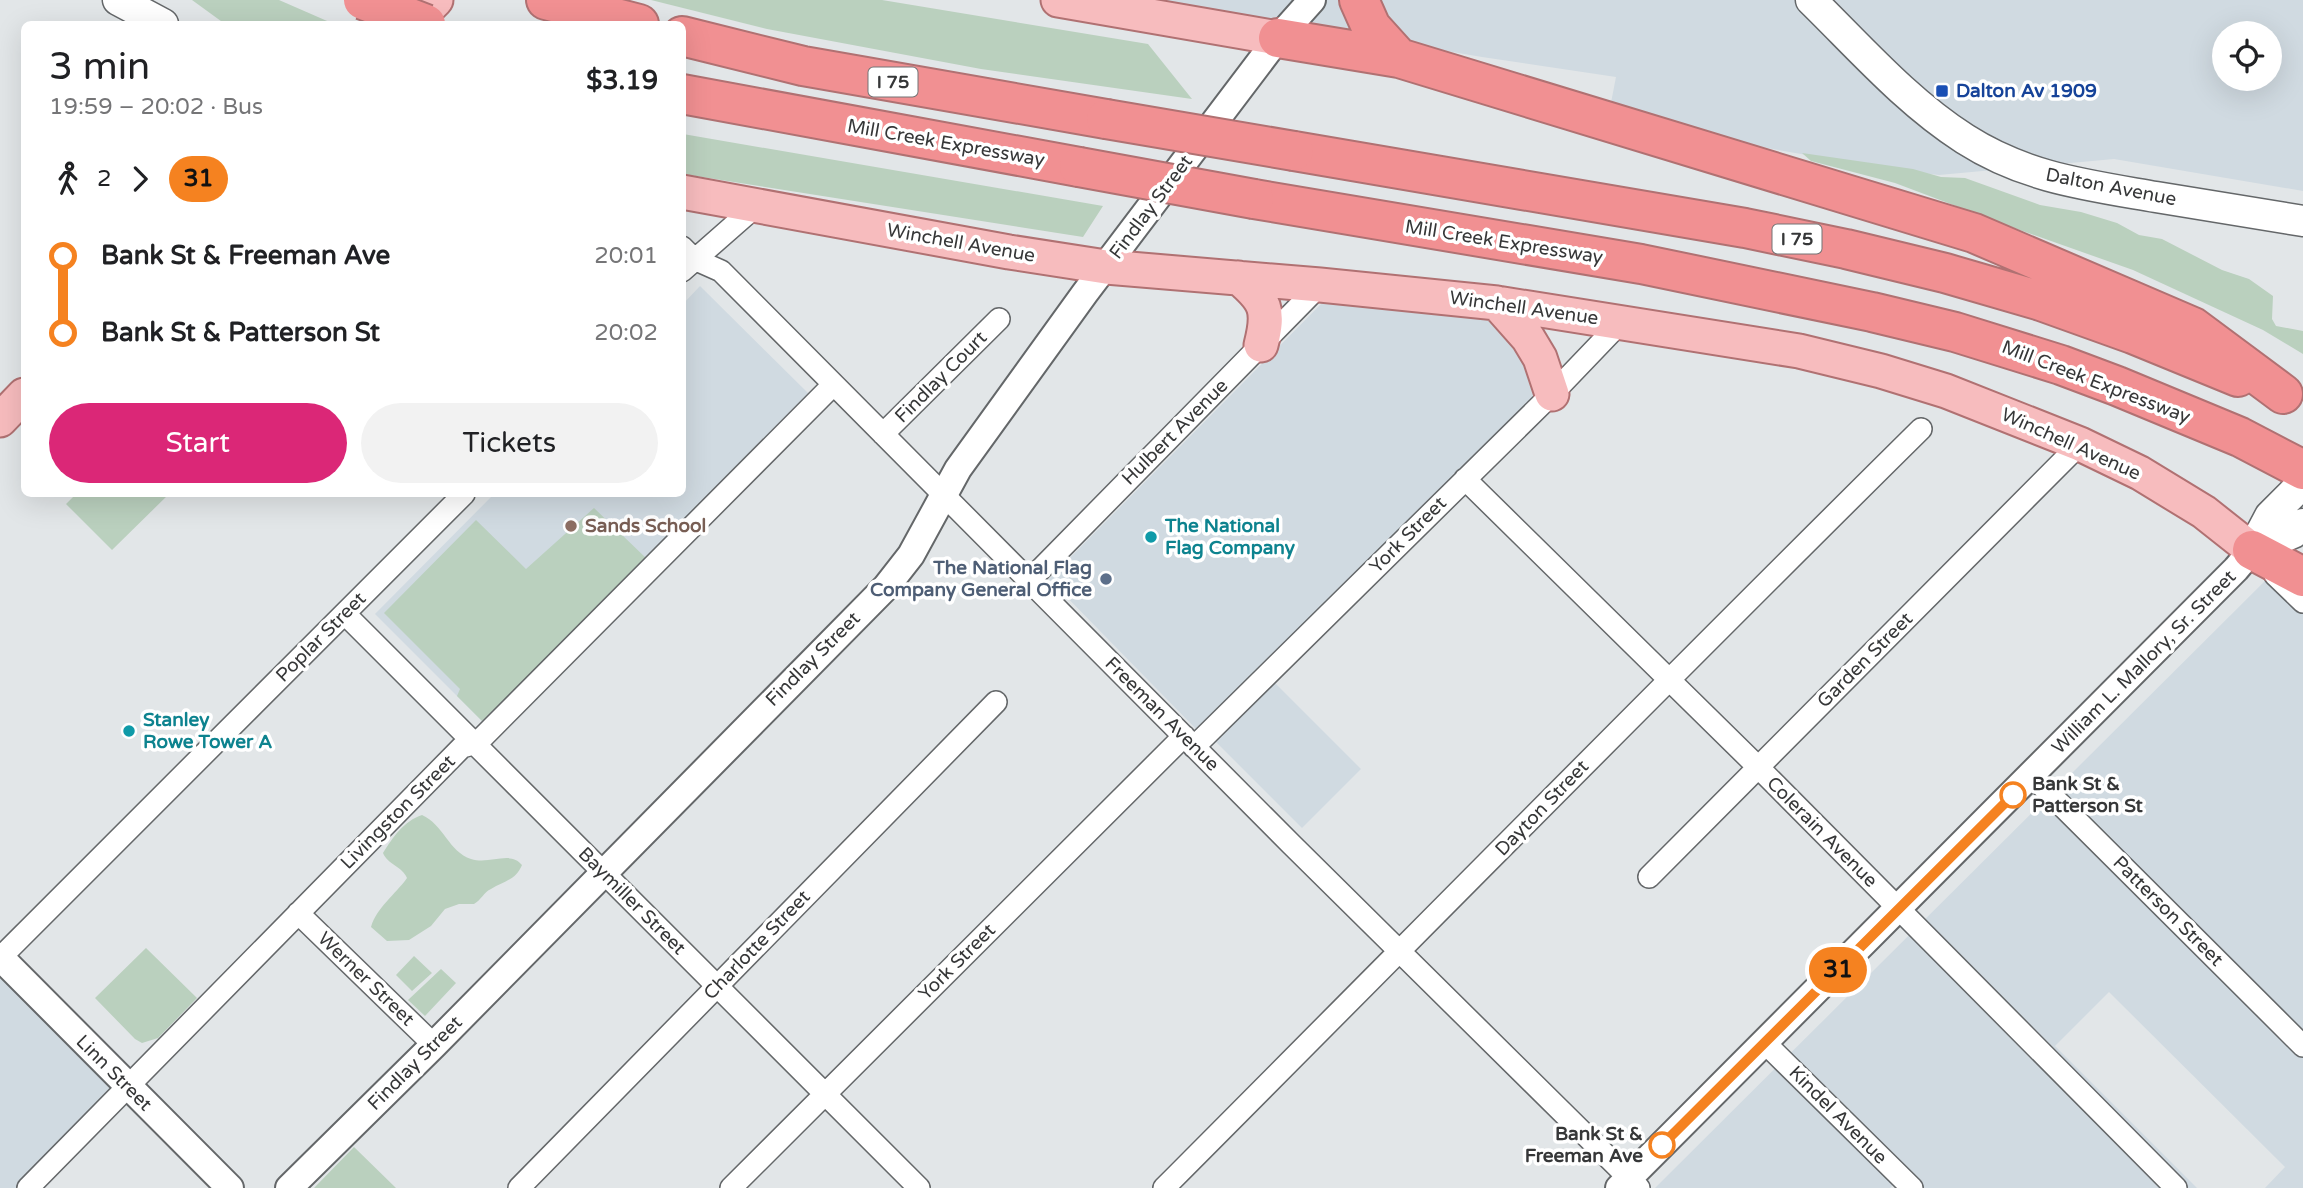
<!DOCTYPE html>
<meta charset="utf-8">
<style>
body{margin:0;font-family:"Varela Round",sans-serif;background:#f2f2f2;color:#202124;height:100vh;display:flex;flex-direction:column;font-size:26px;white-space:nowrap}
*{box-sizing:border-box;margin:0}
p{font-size:23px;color:#757577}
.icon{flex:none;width:38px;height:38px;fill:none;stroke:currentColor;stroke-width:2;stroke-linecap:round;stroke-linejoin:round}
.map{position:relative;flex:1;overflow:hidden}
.panel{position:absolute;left:21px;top:21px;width:665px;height:476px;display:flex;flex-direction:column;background:#fff;border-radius:10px;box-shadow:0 7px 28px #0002}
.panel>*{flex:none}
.badge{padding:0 14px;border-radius:23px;font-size:24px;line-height:46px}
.buttons{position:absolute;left:2212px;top:21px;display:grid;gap:14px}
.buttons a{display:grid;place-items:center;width:70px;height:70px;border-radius:50%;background:#fff;box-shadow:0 7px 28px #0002;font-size:35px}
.map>.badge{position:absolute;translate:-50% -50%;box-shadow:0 0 0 4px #fff}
.legs{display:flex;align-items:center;gap:10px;height:77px;padding:0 28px;font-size:23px}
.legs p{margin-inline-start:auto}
.headline{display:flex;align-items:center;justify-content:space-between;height:119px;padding:0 28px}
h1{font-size:38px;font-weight:600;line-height:52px}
.cta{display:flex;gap:14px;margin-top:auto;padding:14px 28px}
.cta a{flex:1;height:80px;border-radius:42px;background:#db2777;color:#fff;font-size:28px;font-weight:600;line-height:80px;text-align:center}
.cta a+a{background:#f2f2f2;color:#202124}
ul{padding:0 28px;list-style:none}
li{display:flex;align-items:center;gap:24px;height:77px;font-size:26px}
li i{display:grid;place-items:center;width:10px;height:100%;margin:0 9px;background:currentColor}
li i::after{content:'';width:18px;height:18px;margin:-9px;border:5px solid;border-radius:50%;background:#fff}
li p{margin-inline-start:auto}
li:first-child i{background:linear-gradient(#0000 50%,currentColor 0)}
li:last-child i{background:linear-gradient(currentColor 50%,#0000 0)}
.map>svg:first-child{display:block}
.built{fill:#d0dae1;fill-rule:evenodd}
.green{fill:#bad0be}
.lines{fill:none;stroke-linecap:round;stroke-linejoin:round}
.minor-casing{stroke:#646769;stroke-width:24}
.tertiary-casing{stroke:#646769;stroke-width:30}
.secondary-casing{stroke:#646769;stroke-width:33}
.primary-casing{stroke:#b07172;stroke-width:37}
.motorway-casing{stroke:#b07172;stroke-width:42}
.minor{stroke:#fff;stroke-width:21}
.tertiary{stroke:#fff;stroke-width:26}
.secondary{stroke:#fff;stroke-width:30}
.primary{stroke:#f7bcbe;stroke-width:33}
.motorway{stroke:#f19092;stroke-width:38}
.motorway-bridge-casing{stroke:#b07172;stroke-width:42;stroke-linecap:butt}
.motorway-bridge{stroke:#f19092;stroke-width:38}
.line-1-casing{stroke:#fff;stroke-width:16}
.line-1{stroke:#f58220;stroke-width:10}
.transit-dot{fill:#1a4fb4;stroke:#fff;stroke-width:2.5}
.education-dot{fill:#8d6e63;stroke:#fff;stroke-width:2.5}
.culture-dot{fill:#0f9aa8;stroke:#fff;stroke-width:2.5}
.service-dot{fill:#5c6f8a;stroke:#fff;stroke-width:2.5}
.stop-1-dot{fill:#fff;stroke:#f58220;stroke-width:3.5}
.labels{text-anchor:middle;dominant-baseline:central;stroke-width:7;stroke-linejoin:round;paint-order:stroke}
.shield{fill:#fff;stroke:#727374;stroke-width:2}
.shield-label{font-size:18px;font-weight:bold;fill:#363738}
.transit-label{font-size:19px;font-weight:bold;fill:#164399;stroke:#fff;text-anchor:start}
.street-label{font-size:19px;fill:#363738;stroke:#fff}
.education-label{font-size:19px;font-weight:bold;fill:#785e54;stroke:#fff;text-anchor:start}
.culture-label{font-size:19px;font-weight:bold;fill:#0d838f;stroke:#fff;text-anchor:start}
.service-label{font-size:19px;font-weight:bold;fill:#4e5e75;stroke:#fff;text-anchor:end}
.stop-label{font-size:19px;font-weight:bold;fill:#363738;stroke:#fff;text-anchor:start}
</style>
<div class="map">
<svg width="2303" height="1188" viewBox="0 0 2303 1188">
<rect width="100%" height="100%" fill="#e2e6e8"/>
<path class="built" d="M1147,0H2303V191L2114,159L1939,175L1887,169L1710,138L1609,113L1616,77L1482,57ZM2224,33H2270V79H2224Z
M700,286L810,395L482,721L375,614L494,494H682L683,304Z
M1325,300L1505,318L1544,387L1198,731L1049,579Z
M2275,571L2303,590V1188H2265L2285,1167L2109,992L2055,1046L2197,1188H1900L1895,1183L1890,1188H1655Z
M1275,683L1361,769L1302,828L1216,742Z
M0,958L127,1087L28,1188H0Z"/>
<path class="green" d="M192,0H279L334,24H225Z
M651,0H882L1148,44L1192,99L981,69L767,29Z
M683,134L1103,206L1083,237L683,174Z
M1802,153L1913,169L1941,177L1965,178L2040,205L2081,212L2117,223L2139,235L2162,239L2222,270L2249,279L2273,296L2272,319L2276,326L2303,331V354L2263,330L2133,270L2017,229L1895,183L1811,161Z
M76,494H169L112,550L66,504Z
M594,508L647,559L482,721L457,696L460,689L384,613L476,520L526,569Z
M422,815C443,824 449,852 471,859C490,865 510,850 522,865C516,880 504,881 491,889C484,892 481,900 474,904H459L445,909L431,926L409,940L387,941L371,927C377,907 395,895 407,878C402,866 388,865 383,853C393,837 404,821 422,815Z
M146,948L197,998L158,1038L142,1043L135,1039L95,998Z
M414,956L432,973L412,991L396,975Z
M441,969L456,983L425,1016L408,1000Z
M354,1147L396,1188H314Z"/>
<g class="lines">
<defs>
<path id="minor" d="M682,247L694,259L721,271L1291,844L1639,1188
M682,271L756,206
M883,434L999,319
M1465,479L1758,767L2176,1188
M2275,575L2303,602
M1030,580L1320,285
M345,614L919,1188
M1194,747L1552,394L1621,322
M2032,776L2303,1046
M1649,877L2080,444
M298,913L434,1045
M0,958L464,494
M1765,1043L1912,1188
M28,1188L462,747L477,743L833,385
M519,1188L996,702
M731,1188L1184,736
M1164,1188C1416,935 1667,680 1921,429"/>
<path id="tertiary" d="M0,957L230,1188
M289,1188L434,1045L886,587L911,555L958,469L1085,293L1278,38L1312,0
M1619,1188L2236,569L2252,550"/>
<path id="secondary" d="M118,0L163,24
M1811,0C1860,48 1907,102 1965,139C2026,178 2087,185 2156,197C2205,205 2254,213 2303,221
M2252,550L2270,516L2303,483
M2252,550L2293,533L2303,524"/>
<path id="primary" d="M1058,0L1278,38
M412,24L436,0
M682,192L1009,252L1106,267L1320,285L1497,303L1799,351L1881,371L1946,391L2080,444L2140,473L2204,512L2252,550
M1239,278C1266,301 1270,310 1261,345
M1497,303L1528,338L1540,358L1552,394
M0,420L24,395"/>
<path id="motorway" d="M546,0L639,24
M1359,0L1371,27L1399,58
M682,36L803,66L1106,119
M1278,38L1399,58L1974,233L2193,327L2283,394
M682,94L1079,167
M1294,151L1745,228L1846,249L1945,273L2041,301L2133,334L2238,377
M1254,199L1641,264L1872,312L1955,332L2061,365L2117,386L2240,437L2303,470
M2252,550L2303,577"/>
</defs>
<use href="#minor" class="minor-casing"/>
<use href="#tertiary" class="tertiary-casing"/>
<use href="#secondary" class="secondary-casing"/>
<use href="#primary" class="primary-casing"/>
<use href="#motorway" class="motorway-casing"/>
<use href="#minor" class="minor"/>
<use href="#tertiary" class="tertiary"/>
<use href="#secondary" class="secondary"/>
<use href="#primary" class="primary"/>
<use href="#motorway" class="motorway"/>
<defs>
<path id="motorway-bridge" d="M363,0L426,24
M1106,119L1294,151
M1079,167L1254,199"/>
</defs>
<use href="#motorway-bridge" class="motorway-bridge-casing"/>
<use href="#motorway-bridge" class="motorway-bridge"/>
</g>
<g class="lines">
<defs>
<path id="line-1" d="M1662,1145L2013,795"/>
</defs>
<use href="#line-1" class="line-1-casing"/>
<use href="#line-1" class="line-1"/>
</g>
<rect class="transit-dot" x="1935" y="84" width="14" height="14" rx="3.5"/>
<circle class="education-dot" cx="571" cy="526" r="7"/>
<g class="culture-dot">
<circle cx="1151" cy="537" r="7"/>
<circle cx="129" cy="731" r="7"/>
</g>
<circle class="service-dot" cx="1106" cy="579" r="7"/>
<g class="stop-1-dot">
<circle cx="2013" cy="795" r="12"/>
<circle cx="1662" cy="1145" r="12"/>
</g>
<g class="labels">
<g class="shield">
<rect x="868.5" y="67.5" width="49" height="29" rx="5"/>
<rect x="1772.5" y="224.5" width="49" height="29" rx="5"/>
</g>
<g class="shield-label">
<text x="893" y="82">I 75</text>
<text x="1797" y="239">I 75</text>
</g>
<g class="transit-label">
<text x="1956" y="91">Dalton Av 1909</text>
</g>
<g class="street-label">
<text transform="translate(946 143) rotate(10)">Mill Creek Expressway</text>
<text transform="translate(2111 187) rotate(11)">Dalton Avenue</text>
<text transform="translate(1151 207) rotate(-53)">Findlay Street</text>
<text transform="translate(1504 242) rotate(9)">Mill Creek Expressway</text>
<text transform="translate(961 243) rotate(10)">Winchell Avenue</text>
<text transform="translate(1524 308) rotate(8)">Winchell Avenue</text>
<text transform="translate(941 377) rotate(-45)">Findlay Court</text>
<text transform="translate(2096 382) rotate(21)">Mill Creek Expressway</text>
<text transform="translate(1175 432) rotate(-45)">Hulbert Avenue</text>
<text transform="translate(2071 444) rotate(24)">Winchell Avenue</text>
<text transform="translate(1408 535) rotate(-45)">York Street</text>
<text transform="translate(321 637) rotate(-45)">Poplar Street</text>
<text transform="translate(813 659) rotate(-45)">Findlay Street</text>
<text transform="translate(1865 660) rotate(-45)">Garden Street</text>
<text transform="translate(2144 662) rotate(-45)">William L. Mallory, Sr. Street</text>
<text transform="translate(1162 714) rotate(45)">Freeman Avenue</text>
<text transform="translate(1542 808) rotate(-46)">Dayton Street</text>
<text transform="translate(398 812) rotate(-45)">Livingston Street</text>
<text transform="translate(1822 832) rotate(45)">Colerain Avenue</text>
<text transform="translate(632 901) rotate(45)">Baymiller Street</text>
<text transform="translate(2168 911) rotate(45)">Patterson Street</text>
<text transform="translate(757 945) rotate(-46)">Charlotte Street</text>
<text transform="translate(957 962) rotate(-45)">York Street</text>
<text transform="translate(366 979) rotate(44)">Werner Street</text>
<text transform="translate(415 1063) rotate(-45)">Findlay Street</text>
<text transform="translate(114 1073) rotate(45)">Linn Street</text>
<text transform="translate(1838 1115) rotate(45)">Kindel Avenue</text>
</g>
<g class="education-label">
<text x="585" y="526">Sands School</text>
</g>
<g class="culture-label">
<text x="1165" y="526">The National<tspan x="1165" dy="22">Flag Company</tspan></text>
<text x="143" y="720">Stanley<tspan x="143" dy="22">Rowe Tower A</tspan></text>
</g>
<g class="service-label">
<text x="1092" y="568">The National Flag<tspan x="1092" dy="22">Company General Office</tspan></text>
</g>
<g class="stop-label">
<text x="2032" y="784">Bank St &amp;<tspan x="2032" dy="22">Patterson St</tspan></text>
<text x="1643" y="1134" text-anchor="end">Bank St &amp;<tspan x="1643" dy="22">Freeman Ave</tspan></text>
</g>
</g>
</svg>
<div class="buttons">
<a><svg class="icon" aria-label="locate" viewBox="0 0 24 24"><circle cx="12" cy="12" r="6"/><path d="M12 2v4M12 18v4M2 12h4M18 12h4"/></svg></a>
</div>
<b class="badge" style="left:1838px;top:970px;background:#f58220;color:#111">31</b>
<section class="panel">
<div class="headline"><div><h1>3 min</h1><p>19:59 – 20:02 · Bus</p></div><b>$3.19</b></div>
<div class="legs"><svg class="icon" aria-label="walk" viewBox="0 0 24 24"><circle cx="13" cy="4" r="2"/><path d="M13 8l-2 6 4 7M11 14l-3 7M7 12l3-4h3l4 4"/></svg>2<svg class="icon" aria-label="forward" viewBox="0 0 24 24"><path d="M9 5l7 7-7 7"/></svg><b class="badge" style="background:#f58220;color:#111">31</b></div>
<ul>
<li><i style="color:#f58220"></i><b>Bank St &amp; Freeman Ave</b><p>20:01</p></li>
<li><i style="color:#f58220"></i><b>Bank St &amp; Patterson St</b><p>20:02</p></li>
</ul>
<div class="cta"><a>Start</a><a>Tickets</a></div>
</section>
</div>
